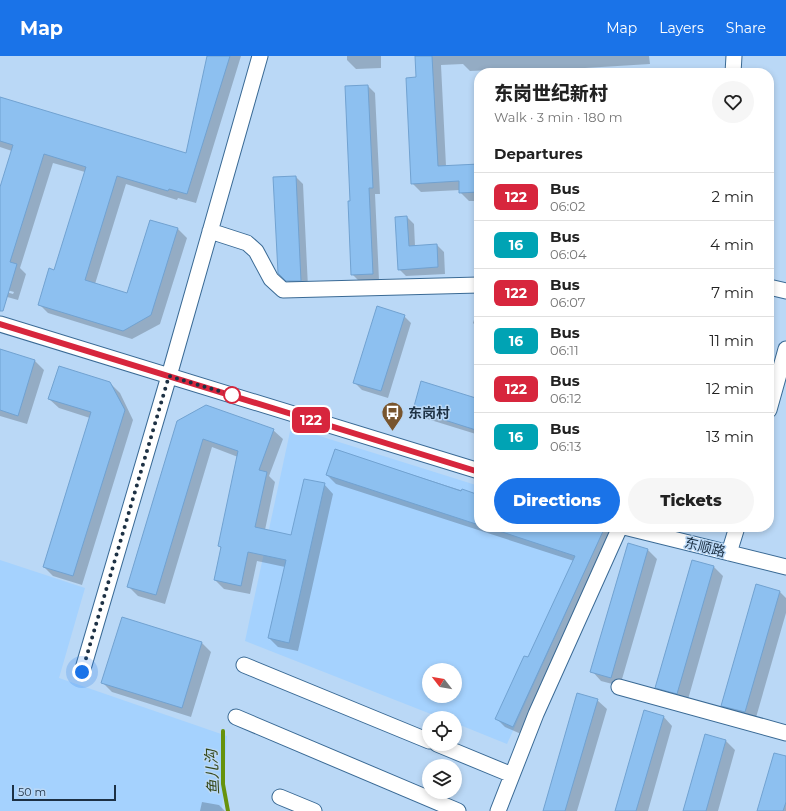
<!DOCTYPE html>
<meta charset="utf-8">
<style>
body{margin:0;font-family:Montserrat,"Noto Sans SC",sans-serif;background:#f6f6f6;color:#222;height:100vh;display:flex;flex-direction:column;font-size:15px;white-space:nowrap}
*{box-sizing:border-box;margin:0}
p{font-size:13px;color:#767676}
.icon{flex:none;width:22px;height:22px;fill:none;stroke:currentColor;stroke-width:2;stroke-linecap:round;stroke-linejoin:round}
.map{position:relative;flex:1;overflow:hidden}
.drawer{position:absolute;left:474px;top:12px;width:300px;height:464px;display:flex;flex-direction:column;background:#fff;border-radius:16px;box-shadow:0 2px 6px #0003}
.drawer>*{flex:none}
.badge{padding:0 8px;border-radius:6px;font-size:14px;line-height:26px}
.needle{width:26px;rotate:301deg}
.tools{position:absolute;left:422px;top:607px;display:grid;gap:8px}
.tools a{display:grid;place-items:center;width:40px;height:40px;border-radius:50%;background:#fff;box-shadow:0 2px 6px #0003;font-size:20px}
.scale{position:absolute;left:12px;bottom:10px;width:104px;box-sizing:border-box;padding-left:4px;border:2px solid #1d3144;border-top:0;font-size:11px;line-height:14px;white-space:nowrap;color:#1d3144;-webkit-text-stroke:3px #bad8f6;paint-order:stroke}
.you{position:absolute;width:20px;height:20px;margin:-10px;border:3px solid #fff;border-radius:50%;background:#1a73e8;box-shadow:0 0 0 6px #1a73e833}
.map>.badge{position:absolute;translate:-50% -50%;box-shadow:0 0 0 2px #fff}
h2{padding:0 20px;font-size:15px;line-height:36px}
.round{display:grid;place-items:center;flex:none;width:42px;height:42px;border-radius:21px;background:#f6f6f6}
.headline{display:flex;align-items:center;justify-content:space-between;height:68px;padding:0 20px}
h1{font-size:19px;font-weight:800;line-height:30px}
.button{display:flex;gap:8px;margin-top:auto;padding:8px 20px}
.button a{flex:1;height:46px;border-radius:24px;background:#1a73e8;color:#fff;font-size:16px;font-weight:800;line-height:46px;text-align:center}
.button a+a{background:#f6f6f6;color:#222}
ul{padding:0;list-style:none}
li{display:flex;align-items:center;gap:12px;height:48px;padding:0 20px;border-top:1px solid #e0e0e0}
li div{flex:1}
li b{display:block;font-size:15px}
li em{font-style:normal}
li .badge{min-width:44px;font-weight:700;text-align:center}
header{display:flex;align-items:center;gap:24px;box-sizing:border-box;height:56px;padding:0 20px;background:#1a73e8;color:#fff}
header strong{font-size:19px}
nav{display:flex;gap:22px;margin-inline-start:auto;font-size:14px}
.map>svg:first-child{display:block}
.built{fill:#a5d2fe;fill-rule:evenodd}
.shadow{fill:#0003}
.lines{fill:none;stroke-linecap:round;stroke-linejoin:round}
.stream{stroke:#67920c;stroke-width:4}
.building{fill:#8dc0f0;stroke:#71a2d1}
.minor-casing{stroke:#3a6a95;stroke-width:17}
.minor{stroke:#fff;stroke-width:15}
.line-casing{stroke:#fff;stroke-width:9}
.line{stroke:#d7263d;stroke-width:6}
.walk{stroke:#1d3144;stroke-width:4;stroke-dasharray:0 7.2}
.stop-dot{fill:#fff;stroke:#d7263d;stroke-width:2}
.labels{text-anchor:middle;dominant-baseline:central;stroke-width:3;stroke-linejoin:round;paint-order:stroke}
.poi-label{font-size:14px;font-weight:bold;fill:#1d3144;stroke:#bad8f6;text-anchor:start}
.street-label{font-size:14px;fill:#1d3144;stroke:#bad8f6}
.water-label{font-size:15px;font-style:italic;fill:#354819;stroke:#bad8f6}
</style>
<header>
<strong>Map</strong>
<nav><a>Map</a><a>Layers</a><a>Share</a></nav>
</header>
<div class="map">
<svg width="786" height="755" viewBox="0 0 786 755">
<rect width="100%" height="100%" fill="#bad8f6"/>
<path class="built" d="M291,371L479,430V471H605L507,688L455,667V662H441L245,585ZM429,614H455V640H429Z
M0,504L85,532L59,622L227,680L222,755H0Z"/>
<path class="shadow" d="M208,0H241L196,147L178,142L177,144L126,128L95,228L128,238L151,165L178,173L187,182L160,268L132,283L48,257L39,248L55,215L85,116L53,107L20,212L26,218L18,244L0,239V234L13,238L14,236L0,232V134L12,95L0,91V42L187,98Z
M347,0H381V12L356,13L347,4Z
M416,0H649L650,8L537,15L534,12L470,15L463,8L441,9L446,110L479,109V145H469L460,136V134L421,136L412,127L417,22Z
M368,30L375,37L380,138H375L379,224L359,225L352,218V146Z
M296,121L303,128L308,231L291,228L285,222Z
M407,161L414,168L415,190L437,189L444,196L445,218L406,220L399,213Z
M479,248V273L473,267Z
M404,260L411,267L388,342L362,334L355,327Z
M0,294L35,305L44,314L27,368L0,360Z
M110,327L120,337L133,364L82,529L53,520L44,511L90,362L59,352L49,343Z
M479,344V379L421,361L414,354Z
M178,365L273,374L283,383L269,420L275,426L265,474L292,480L324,428L333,438L298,595L278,591L269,582L285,511L257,505L250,538L224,533L215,524L222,493L219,490L238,401L212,391L165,548L138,540L129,531Z
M335,394L479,440V471H605L613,479L521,678L505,671L496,662L528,603L574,505L336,428L327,419Z
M647,493L657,503L620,630L601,625L592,615Z
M714,511L723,520L687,647L666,641L656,631Z
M757,529L780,536L786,542V557L755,665L731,659L722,649Z
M123,562L202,587L211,596L191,661L112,636L102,626Z
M597,644L607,653L577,755H544Z
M663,660L672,670L648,755H616Z
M726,685L735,694L718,755H684Z
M786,701V755H759Z
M202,746L219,749L225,755H200Z"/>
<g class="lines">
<path class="stream" d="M223,675V728L228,755"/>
</g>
<path class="building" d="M207,0H230L187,138L169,133L168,135L117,120L85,224L127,237L150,164L178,172L151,259L123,275L38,249L49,212L54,214L86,111L44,98L10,206L17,208L3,255H0V131L13,89L0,85V41L186,97Z
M415,0H432L438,110L479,108V136L459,137V125L411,128L406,22L416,21Z
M368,29L373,132H369L373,218L351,219L348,145H350L345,30Z
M296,120L301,225H286L278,217L273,121Z
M407,160L409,190L437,188L438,211L398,214L395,161Z
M377,250L405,259L381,335L353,327Z
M0,293L35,304L18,360L0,354Z
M59,310L110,326L125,354L73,520L43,511L91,356L48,343Z
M421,325L479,343V375L413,354Z
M206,349L274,373L259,414L267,416L255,471L291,479L304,423L325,427L289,587L268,582L286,504L248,496L241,530L214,524L221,491L218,490L238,395L203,383L156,539L127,531L177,365Z
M335,393L461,435L462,433L479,439V469L326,419Z
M493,471H605L513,671L495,663L524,600L528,601L575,500L493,473Z
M628,487L648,493L611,622L590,616Z
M692,504L714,510L677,638L655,632Z
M756,528L780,535L745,656L721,650Z
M122,561L202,586L182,652L101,627Z
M577,637L598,643L565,755H543Z
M644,654L664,660L636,755H615Z
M705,678L726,684L706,755H683Z
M774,697L786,700V746L783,755H757Z"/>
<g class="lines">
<defs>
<path id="minor" d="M733,17L734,0
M210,175L247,187L256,195L271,223L283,234L479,229
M769,231L786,235
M0,268L479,415
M769,354L786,293
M624,471L786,511
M729,497L737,471
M244,609L429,685
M82,616L169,320L260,0
M619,631L786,677
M236,661L458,755
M437,688L512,719
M280,741L314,755
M498,755L536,658L620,471"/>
</defs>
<use href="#minor" class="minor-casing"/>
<use href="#minor" class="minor"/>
</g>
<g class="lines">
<defs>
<path id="line" d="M0,268L479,416"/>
</defs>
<use href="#line" class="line-casing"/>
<use href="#line" class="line"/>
<path class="walk" d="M82,616L169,320L232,339"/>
</g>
<defs>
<symbol id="bus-pin" viewBox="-11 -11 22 30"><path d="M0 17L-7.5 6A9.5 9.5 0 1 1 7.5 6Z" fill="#78552e" stroke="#bad8f6"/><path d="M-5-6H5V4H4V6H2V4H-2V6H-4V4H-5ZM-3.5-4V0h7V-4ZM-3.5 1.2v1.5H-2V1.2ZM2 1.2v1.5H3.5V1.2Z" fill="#fff"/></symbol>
</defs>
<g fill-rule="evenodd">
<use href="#bus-pin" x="380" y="344" width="25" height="34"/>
</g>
<circle class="stop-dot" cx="232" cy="339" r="8"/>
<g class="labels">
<g class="poi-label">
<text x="408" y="357">东岗村</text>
</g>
<g class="street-label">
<text transform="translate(705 491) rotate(14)">东顺路</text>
</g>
<g class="water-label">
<text transform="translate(212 716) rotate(-93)">鱼儿沟</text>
</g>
</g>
</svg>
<div class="tools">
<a><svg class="needle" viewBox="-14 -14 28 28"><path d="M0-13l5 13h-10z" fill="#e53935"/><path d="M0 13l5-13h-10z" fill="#767676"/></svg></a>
<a><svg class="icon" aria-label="locate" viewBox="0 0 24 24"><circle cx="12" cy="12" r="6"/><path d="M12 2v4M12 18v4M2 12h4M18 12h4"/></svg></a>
<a><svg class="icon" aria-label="layers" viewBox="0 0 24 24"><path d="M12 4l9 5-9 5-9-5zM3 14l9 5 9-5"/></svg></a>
</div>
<div class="scale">50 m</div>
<div class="you" style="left:82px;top:616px"></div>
<b class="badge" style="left:311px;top:364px;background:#d7263d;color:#fff">122</b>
<section class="drawer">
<div class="headline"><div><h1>东岗世纪新村</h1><p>Walk · 3 min · 180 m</p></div><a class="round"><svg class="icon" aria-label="heart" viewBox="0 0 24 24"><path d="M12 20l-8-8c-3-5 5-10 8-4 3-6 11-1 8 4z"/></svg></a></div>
<h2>Departures</h2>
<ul>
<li><span class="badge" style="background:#d7263d;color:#fff">122</span><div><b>Bus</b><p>06:02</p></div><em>2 min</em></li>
<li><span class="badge" style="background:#00a3b4;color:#fff">16</span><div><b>Bus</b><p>06:04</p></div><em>4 min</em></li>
<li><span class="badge" style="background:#d7263d;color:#fff">122</span><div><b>Bus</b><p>06:07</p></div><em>7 min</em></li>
<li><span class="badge" style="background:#00a3b4;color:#fff">16</span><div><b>Bus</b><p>06:11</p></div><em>11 min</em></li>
<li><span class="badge" style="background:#d7263d;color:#fff">122</span><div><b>Bus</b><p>06:12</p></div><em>12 min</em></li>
<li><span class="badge" style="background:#00a3b4;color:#fff">16</span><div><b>Bus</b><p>06:13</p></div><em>13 min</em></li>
</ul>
<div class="button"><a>Directions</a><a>Tickets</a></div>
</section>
</div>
